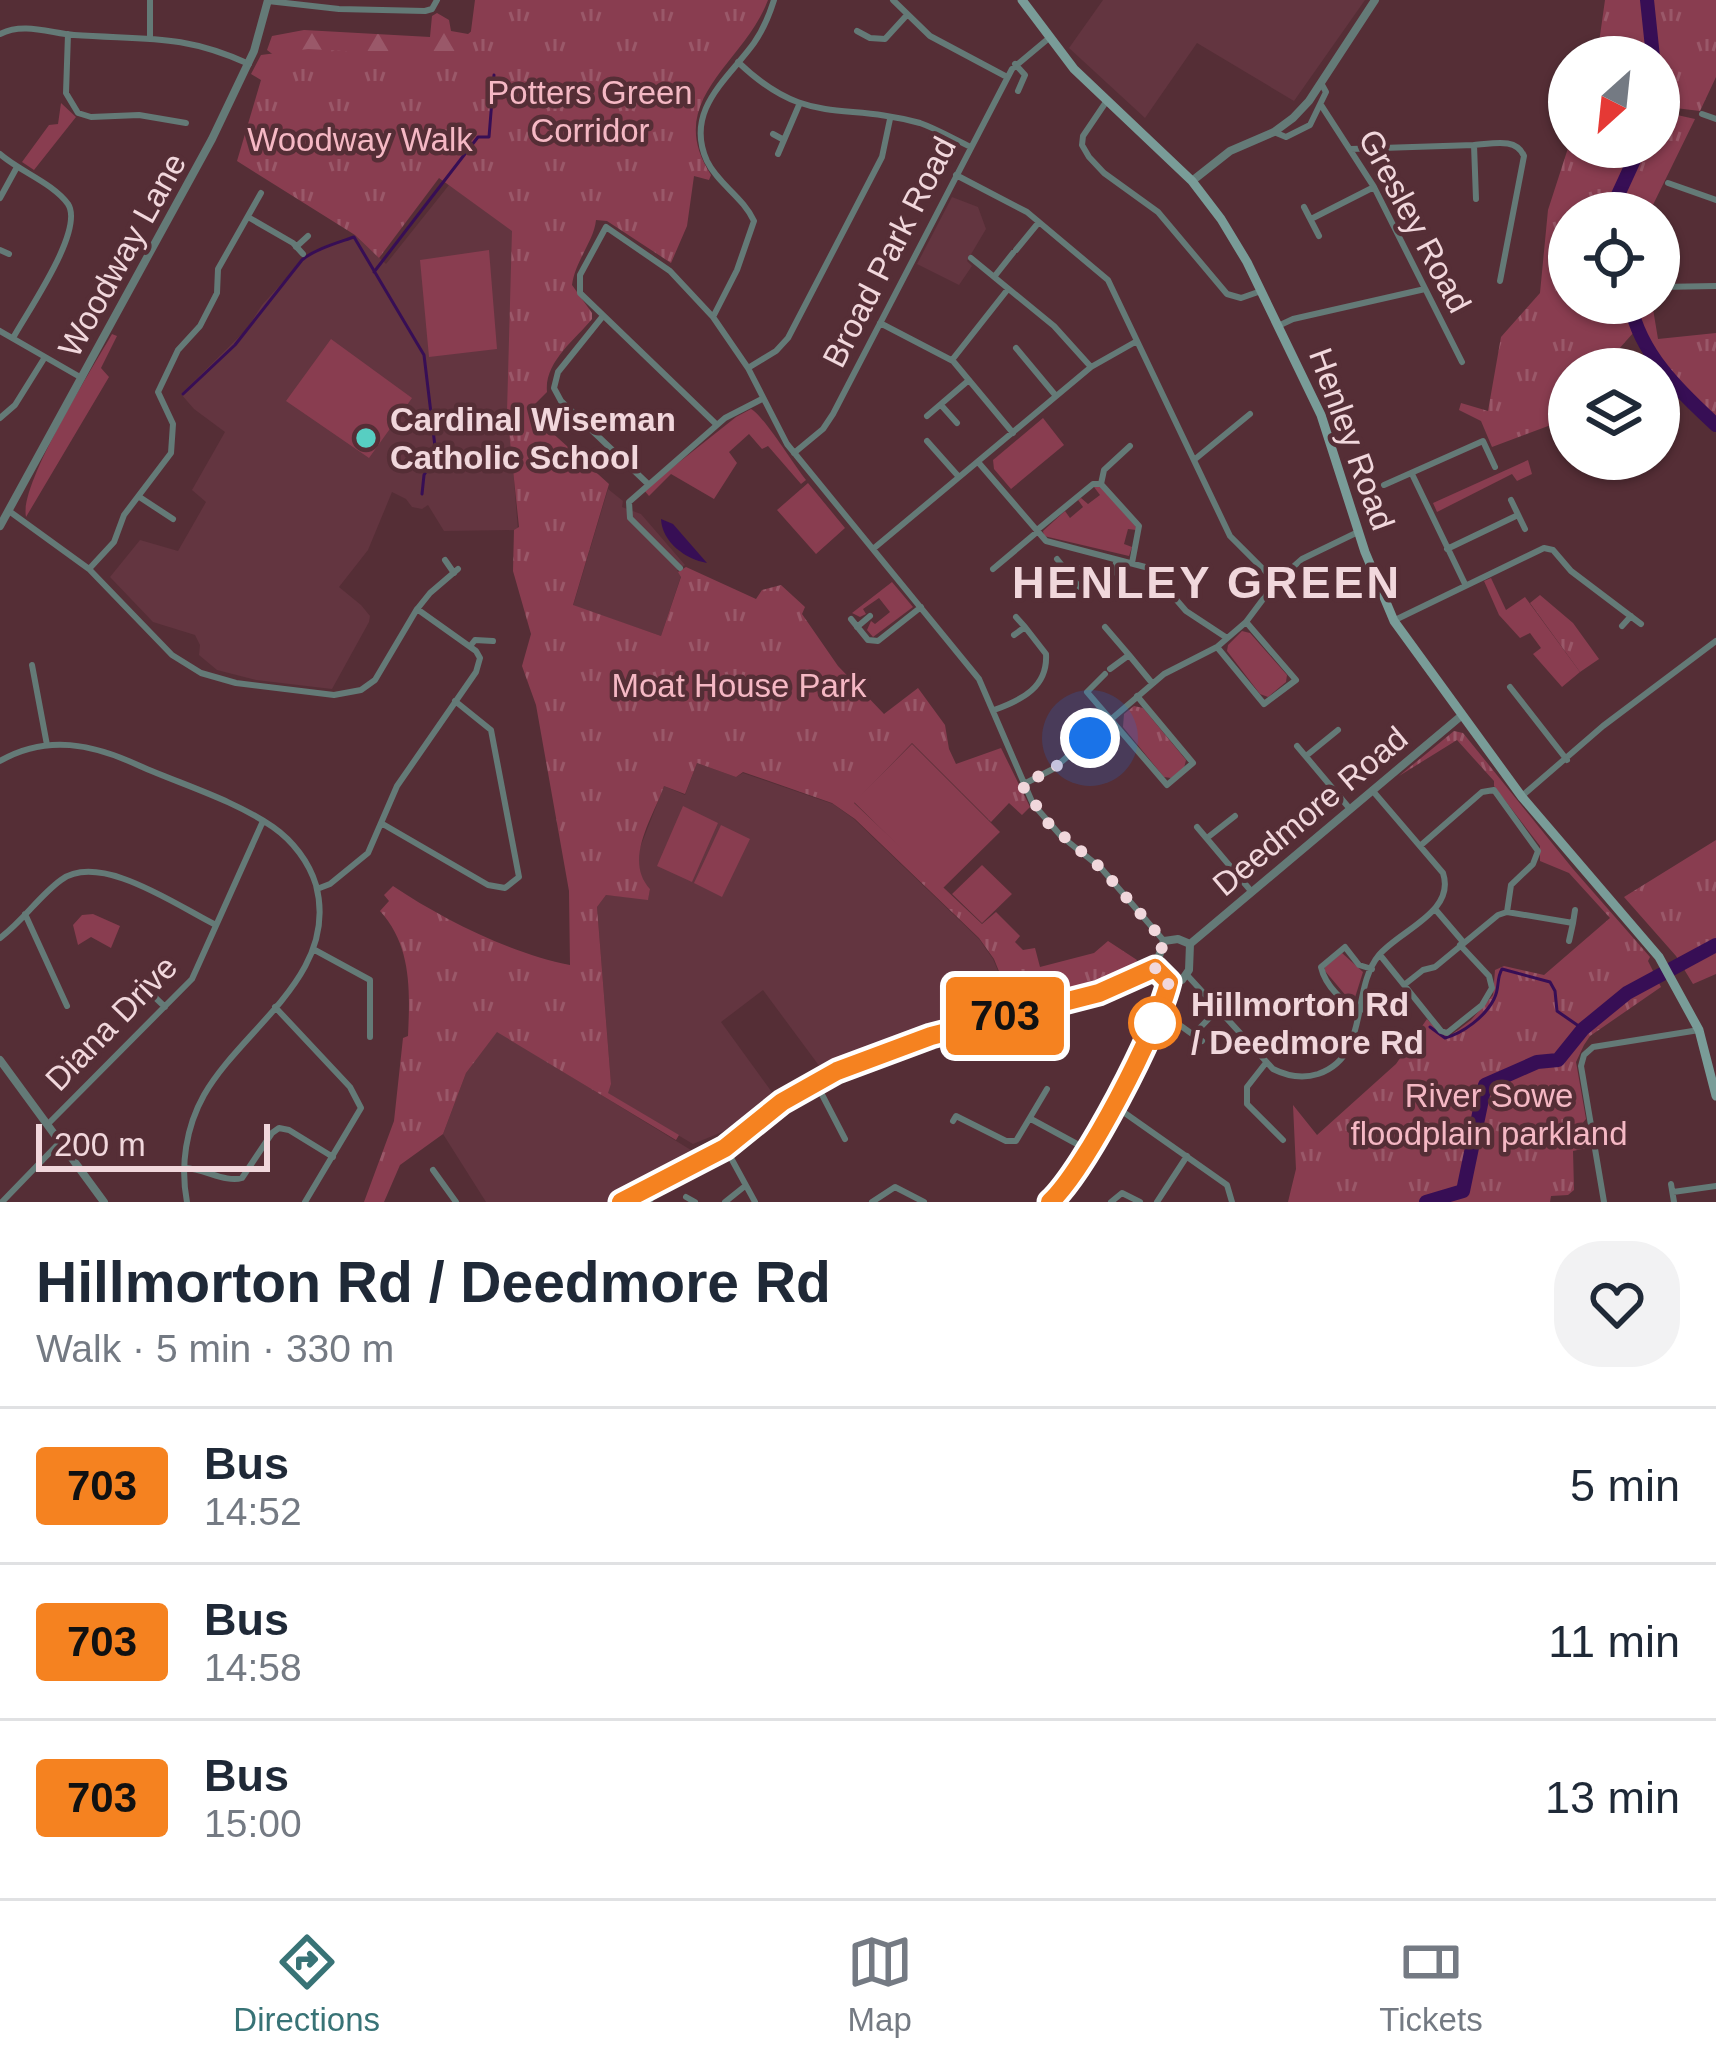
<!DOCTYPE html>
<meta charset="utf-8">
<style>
body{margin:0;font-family:Arial,sans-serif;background:#f2f2f3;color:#1f2937;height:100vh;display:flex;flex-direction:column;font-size:45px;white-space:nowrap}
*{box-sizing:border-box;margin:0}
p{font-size:39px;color:#747a83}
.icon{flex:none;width:66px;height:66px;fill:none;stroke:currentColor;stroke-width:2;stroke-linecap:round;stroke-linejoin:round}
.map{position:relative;height:1202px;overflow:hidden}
.panel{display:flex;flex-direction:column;background:#fff;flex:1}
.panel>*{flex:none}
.badge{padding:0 24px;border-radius:9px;font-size:42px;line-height:78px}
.needle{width:78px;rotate:207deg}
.controls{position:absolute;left:1548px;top:36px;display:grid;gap:24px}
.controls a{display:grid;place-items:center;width:132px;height:132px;border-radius:50%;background:#fff;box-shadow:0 3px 9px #0004;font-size:60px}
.scale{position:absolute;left:36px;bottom:30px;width:234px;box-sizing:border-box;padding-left:12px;border:6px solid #f1d7dc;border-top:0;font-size:33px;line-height:42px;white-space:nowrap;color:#f1d7dc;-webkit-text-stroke:9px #552e36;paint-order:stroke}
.you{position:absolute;width:60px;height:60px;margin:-30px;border:9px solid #fff;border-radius:50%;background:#1a73e8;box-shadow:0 0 0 18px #1a73e833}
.map>.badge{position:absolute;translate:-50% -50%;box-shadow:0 0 0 6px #fff}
.round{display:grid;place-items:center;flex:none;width:126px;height:126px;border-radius:48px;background:#f2f2f3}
.overview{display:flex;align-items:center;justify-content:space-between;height:204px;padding:0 36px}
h1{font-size:57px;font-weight:700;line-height:90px}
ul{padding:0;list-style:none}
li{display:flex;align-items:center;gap:36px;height:156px;padding:0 36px;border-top:3px solid #e0e1e3}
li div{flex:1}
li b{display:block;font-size:45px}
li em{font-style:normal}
li .badge{min-width:132px;font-weight:700;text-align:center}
.tabs{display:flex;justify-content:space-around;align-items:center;height:168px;border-top:3px solid #e0e1e3;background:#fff;font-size:33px;color:#747a83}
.tabs a{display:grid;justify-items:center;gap:6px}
.tabs .current{color:#387376}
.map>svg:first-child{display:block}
.built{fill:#633540}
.green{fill:#893d50}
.forest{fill:url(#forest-firs)}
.park{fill:url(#park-tufts)}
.water{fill:#370e55}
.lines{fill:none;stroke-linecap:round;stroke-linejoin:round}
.stream{stroke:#370e55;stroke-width:3}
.river{stroke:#370e55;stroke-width:14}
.minor{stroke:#647a77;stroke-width:6}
.tertiary{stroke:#647a77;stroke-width:8}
.secondary{stroke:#799c98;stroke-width:9}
.line-casing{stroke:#fff;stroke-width:27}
.line{stroke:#f58220;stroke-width:18}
.walk{stroke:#f1d7dc;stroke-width:12;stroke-dasharray:0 21.6}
.poi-dot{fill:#57cec2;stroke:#552e36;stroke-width:4.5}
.stop-dot{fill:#fff;stroke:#f58220;stroke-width:6}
.labels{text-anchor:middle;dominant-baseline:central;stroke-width:9;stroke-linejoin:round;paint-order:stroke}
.park-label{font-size:33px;fill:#f5b8c4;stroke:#552e36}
.street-label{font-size:33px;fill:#f1d7dc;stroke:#552e36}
.poi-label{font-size:33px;font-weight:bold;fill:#f1d7dc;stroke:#552e36;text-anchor:start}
.stop-label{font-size:33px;font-weight:bold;fill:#f1d7dc;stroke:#552e36;text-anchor:start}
.district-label{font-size:45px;font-weight:bold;letter-spacing:3px;fill:#f1d7dc;stroke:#552e36}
</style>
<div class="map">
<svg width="1716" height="1202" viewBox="0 0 1716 1202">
<defs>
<pattern id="forest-firs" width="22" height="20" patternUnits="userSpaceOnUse" patternTransform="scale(3)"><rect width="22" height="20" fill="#893d50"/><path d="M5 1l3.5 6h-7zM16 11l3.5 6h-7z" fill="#9a5869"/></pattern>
<pattern id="park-tufts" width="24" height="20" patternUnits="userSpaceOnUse" patternTransform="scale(3)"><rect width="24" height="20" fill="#893d50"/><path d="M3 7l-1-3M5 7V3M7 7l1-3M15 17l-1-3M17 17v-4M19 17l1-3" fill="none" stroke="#9a5869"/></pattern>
</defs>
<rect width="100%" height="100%" fill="#552e36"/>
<path class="built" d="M1103,0H1365L1294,101L1197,43L1145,118L1069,48Z
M449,185L515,232L512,455L518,530L444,531L428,505L422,509L412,507L406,499L392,492L368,550L339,587L361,605L370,616L369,622L332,689L256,680L217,670L199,655L200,645L195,635L153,622L110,577L140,540L178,551L206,502L192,490L225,432L194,409L181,394L246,330L262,305L307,255L355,235L386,264Z
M952,197L978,207L986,229L967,261L972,266L959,285L917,264Z
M608,489L623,501L622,507L641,514L685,565L677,570L681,576L661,636L573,606Z
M697,763L736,777L743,773L833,804L854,819L979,939L993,959L1013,1006L983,1014L977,1011L970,1017L925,1030L919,1026L913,1034L823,1071L763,990L721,1022L774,1095L739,1125L693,1144L607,1093L611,1084L597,907L606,895L648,899L650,889L642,880L636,858L664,786L685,795Z
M497,1031L699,1155L612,1202H486L443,1134L466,1073Z"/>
<path class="green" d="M61,103L76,117L34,170L22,162L49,125L58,124Z
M489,250L497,349L429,357L420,260Z
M112,334L117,336L101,368L109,377L26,517C19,484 92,369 112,334Z
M331,339L412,398L369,458L286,401Z
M751,409C763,415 794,465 806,480L801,484L768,446L762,449L749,434L729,452L737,463L714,499L671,474L649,496L644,490L736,417Z
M1043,418L1064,445L1011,489L994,469L993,460Z
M1528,460L1532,474L1517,481L1512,474L1437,512L1433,503Z
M808,483L845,528L816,554L777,510Z
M1101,486L1136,527V530L1128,529L1124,544L1132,547L1129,556L1044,536L1043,531L1065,511L1070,518L1083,507L1078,500L1081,498L1088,504L1100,495L1094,487Z
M1491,578L1506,610L1525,597L1580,672L1562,687L1533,654L1541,648L1530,633L1520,638L1499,615L1484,581Z
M892,582L913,607L873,637L867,630L871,621L875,624L890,612L879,598L863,609L866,614L860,617L852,613Z
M1242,631L1250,633L1287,675L1286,682L1268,697L1260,694L1227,651L1228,645Z
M912,744L1000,832L942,889L854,802Z
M683,806L718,823L692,882L657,866Z
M721,825L750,839L722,897L694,883Z
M982,865L1012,894L982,923L952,894Z
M93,914L120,926L111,948L91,937L78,945L73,925L82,915Z
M1342,953L1363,972L1353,1004L1325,971V967Z"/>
<path class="forest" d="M510,0L502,63L279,59L267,50L272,36L304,30L430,37L432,16L437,13L449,20L451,31L468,34Z"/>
<path class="park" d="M475,0H768C745,63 662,100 711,175L709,180L694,176L687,226L671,263L607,221L596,220C594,241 575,261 572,285L592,313V319C575,340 544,362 547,392L528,411L609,484L573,605L661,636L681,577L678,572L686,567L756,599L762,590L781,585L805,607L802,614L838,666L884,714L918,688L945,725L949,749L956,764L1001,748L1030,807L1022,815L1009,803L991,822L912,743L854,803L982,924L996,912L1020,936L1015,942L1023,950L1035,948L1040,967L1094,953L1108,941L1137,960C1125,989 1043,998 1013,1006L994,959L979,938L855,819L832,803L743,772L736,777L697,763L685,794L664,786C653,818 623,860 650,889L648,900L606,895L597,907L611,1084L608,1093L679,1135L676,1140L497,1032L466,1073L443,1134L400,1165L384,1202H364L394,1121L403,1038L408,1036C410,991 412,946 380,911L389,901L384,895L393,886C442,919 512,954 570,965L569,891L536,705L522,666L531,634L513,571L514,530L519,527L507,412L512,231L439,178L379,258L355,235L237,161L261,80L251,74L261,55L308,49L448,57L468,54Z
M1605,0H1645L1650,57H1597Z
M1650,0H1716V77L1700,111L1659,106V57Z
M1659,111L1695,119L1649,213H1619L1625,182L1643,147H1659Z
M1569,145L1636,147L1612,196L1611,213H1569V303H1626L1634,332L1601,369H1569L1567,419L1492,447L1481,421L1459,410L1461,403L1488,411L1501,337L1540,293L1548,210Z
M1634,303H1652L1658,339L1716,333V421C1677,387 1647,354 1634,303Z
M1540,595L1573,623L1599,659L1580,672L1530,603Z
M1134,706L1143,708L1186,760L1184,768L1171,778L1164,777L1123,727L1124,714Z
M1454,731L1463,733L1573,869L1650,957L1648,961L1661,987L1590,1036L1584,1045L1576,1062L1586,1119L1575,1132L1577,1139L1587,1141L1591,1147L1573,1151L1574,1190L1568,1195L1551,1196L1550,1202H1288L1296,1169L1293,1105L1317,1135L1396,1064L1427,1019L1442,1035L1450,1036L1471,1020L1493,995L1495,970L1504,966L1544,975L1610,918L1569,873L1540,861V846L1494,786V781L1457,740L1399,776Z
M1716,840V974L1693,984L1676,956L1624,897Z"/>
<path class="water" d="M661,519L673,524L707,563C685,559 662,542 661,519Z"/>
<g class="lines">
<path class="stream" d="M374,272L478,137H489L494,75
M183,394L235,345L302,260C315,249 337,243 354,237L424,355L436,455L424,475L422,494
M1430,1027L1445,1038C1463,1033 1485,1017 1494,999C1500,988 1496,979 1502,969L1550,982L1555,991L1557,1011L1583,1029"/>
<path class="river" d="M1647,0L1653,57
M1615,213L1617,197L1640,147
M1630,303C1640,354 1679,391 1716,425
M1426,1202L1463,1191L1485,1085L1537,1062L1558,1060L1583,1029L1627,993L1716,945"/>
<path class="minor" d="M893,0L930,36L1007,77
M268,1L339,9L425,11L432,9L437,0
M857,31L870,38L885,39L906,16
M0,34C23,22 50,33 74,35C143,40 182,33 249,64
M68,34L66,93L78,113L91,117L139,115L186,123
M150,36V0
M738,62C807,128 841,101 920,123C937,129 954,139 971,147
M1015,64L1025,75L1018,91
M1106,102L1083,136L1082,145L1089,157L1104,173L1158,212L1227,294L1241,298L1261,291
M1321,105L1374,187L1462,362
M1702,114L1716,119
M1274,132L1286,137L1310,125L1326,92L1321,83
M773,134L784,140
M1474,145C1492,144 1516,137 1524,156L1500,281
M1351,149L1474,145L1476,199
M0,154C19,171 53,183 68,204C85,230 27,312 13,338
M778,154L799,105
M956,175L1027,212L1108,280L1230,536L1276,582
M1668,183L1716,200
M0,198L17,167
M1304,207L1319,236
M248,217L293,243L303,254
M1311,219L1374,187
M296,247L308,236
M0,250L9,254
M1016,250L1039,222
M971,258L1054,326L1091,367
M994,277L1013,253
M1659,287L1716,286
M603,316L558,372L554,388L561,401L647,483
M713,317L737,270L754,221C743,197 718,184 707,161C684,110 728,79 754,43C763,30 769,16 774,0
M880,323L953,361L1013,433
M1278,326L1293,319L1425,289
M0,331L80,377
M1016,348L1056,396
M952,360L1008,289
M748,368L776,351L788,338L882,157L890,119
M941,405L957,423
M927,416L969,380
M0,418L15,405L45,357
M717,425L580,293V275L606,227L670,271L713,317L748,368L787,444L979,679L1033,804L1061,836L1101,868L1164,941
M927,441L959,477
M794,453L823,429L833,414L1012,69L1049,38
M1194,460L1250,414
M978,462L1046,541L1149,568L1186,611L1227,638
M1412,474L1465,584
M1101,484L1104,470L1130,446
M1384,485L1483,441L1495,467
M141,498L173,519
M1511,500L1525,529
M9,511L89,569L172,655L201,673L236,683L334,695L361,690L375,680L417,609L476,651L480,658L476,672L397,786L368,853L330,884L317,889
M1037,530L1093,484H1101L1139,526L1132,563
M873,549L1091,367L1137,341
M1447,549L1518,515
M1057,559L1081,589L1088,591L1112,574L1117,560
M445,560L454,573
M680,568L630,518L629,502L725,418L762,399
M89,569L114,542L124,515L171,453L173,424L158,392L178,350L200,326L217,293L218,269L261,193
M993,569L1037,532
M1070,576L1081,568
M418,608L430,593L458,569
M1016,617L1025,627
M851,619L868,640L878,641L921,607
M1395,620L1544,548L1553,550L1571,571L1641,624
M1622,626L1631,616
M857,627L870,616
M1105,627L1129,655
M471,645L475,640L493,641
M1217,647L1264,704L1296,680L1247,623
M32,665L47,745
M1110,669L1129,655L1152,683
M1105,674L1087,692L1167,785L1193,763L1137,696
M1510,687L1567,760
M994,710C1022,700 1048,687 1046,654L1025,627L1014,635
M1297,746L1350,809
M1306,756L1338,730
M0,761C47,734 93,744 140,766C183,785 234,800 273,827C293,841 309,862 316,885C340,975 242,1028 204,1095C186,1127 180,1166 187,1202
M1022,785L1053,769L1164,674L1217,647L1246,622L1276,582L1302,559L1358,532
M1522,796L1603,726L1716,641
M381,823L488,885L505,888L519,877L491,730L455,701
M1197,827L1251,891
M1207,838L1235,816
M1420,846L1482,792L1494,790L1538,851L1533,864L1511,885L1507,912
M1435,909L1464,943
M25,914L67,1006
M0,938C23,921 39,896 61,880C100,851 179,907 216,925
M1569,941L1573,923
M313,949L370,980V1037
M1380,955L1441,1031L1447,1033L1482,1005L1492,988L1489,976L1460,945
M1187,975L1273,1069C1287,1076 1302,1079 1318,1074C1371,1056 1350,990 1379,955C1400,930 1456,912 1443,873L1372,790
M136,979L165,1007
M1404,985L1423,970L1435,967L1498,915L1507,912L1573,923L1575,910
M275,1007L350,1087L361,1108L305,1202
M1361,1010C1344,1005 1325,985 1321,967L1345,947L1359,965L1372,969
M1181,1026L1202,1041
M1194,1034L1218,1009
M1265,1064L1247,1087V1104L1283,1140
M816,1083L845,1139
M1112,1104L1227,1185L1232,1202
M1031,1119L1088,1150
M953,1121L956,1116L1006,1141H1016L1047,1089
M48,1124L192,979L263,821
M1578,1135L1593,1132
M725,1147L755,1202
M185,1168C205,1169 226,1183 242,1178L272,1133L279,1128L289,1130L333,1157
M433,1170L456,1202
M1671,1184L1674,1202
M1673,1192L1716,1186
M686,1197L695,1202
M2,1202L60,1142
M649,1202L652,1197
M725,1202L745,1186
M872,1202L895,1187L924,1202
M1050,1202C1085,1171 1158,1029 1169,982
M1111,1202L1122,1193L1140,1202
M1157,1202L1187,1156
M1604,1202L1581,1066L1584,1055L1593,1047L1699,1030"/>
<path class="tertiary" d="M1192,181L1230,151L1274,132L1293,118L1309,101L1375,0
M0,526L212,139L254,51L268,0
M1190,944L1461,716
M1155,968L1169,982L1182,980L1189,970L1190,944
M1155,968L1164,941L1178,939L1190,944
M0,1060L104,1202
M621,1202L725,1147L782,1102L837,1071L937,1034L1099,993L1155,968"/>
<path class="secondary" d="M1022,0L1074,69L1192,181L1221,219L1247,262L1321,415L1365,552L1394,621L1522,797L1659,957L1699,1030L1716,1096"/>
</g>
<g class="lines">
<defs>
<path id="line" d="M621,1202L725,1148L782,1102L837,1071L931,1036L1099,993L1155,968L1169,982C1158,1029 1085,1170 1050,1202"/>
</defs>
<use href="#line" class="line-casing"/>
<use href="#line" class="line"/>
<path class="walk" d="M1090,738L1053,769L1022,785L1049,824L1101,868L1164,941L1155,968L1169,982L1155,1023"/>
</g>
<circle class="poi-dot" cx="366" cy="438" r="12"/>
<circle class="stop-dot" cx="1155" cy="1023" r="24"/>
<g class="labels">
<g class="park-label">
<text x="590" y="92">Potters Green<tspan x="590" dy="38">Corridor</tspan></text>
<text x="360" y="139">Woodway Walk</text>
<text x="739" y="685">Moat House Park</text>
<text x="1489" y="1095">River Sowe<tspan x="1489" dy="38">floodplain parkland</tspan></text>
</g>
<g class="street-label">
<text transform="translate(1415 221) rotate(62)">Gresley Road</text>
<text transform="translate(889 252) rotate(-63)">Broad Park Road</text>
<text transform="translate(122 255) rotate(-61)">Woodway Lane</text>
<text transform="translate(1352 439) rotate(70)">Henley Road</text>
<text transform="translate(1310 811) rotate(-40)">Deedmore Road</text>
<text transform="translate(111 1023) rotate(-46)">Diana Drive</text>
</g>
<g class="poi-label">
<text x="390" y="419">Cardinal Wiseman<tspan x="390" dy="38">Catholic School</tspan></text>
</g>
<g class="stop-label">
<text x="1191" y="1004">Hillmorton Rd<tspan x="1191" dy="38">/ Deedmore Rd</tspan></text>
</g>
<g class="district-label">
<text x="1207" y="582">HENLEY GREEN</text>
</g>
</g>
</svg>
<div class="controls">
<a><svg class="needle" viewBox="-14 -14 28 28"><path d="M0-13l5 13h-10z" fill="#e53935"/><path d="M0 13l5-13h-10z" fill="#747a83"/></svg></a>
<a><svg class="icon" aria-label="locate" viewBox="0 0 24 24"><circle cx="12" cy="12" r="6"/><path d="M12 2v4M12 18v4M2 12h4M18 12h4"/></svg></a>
<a><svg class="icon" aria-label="layers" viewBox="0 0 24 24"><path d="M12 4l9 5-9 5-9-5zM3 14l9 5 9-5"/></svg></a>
</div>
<div class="scale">200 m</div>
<div class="you" style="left:1090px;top:738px"></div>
<b class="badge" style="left:1005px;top:1016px;background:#f58220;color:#111">703</b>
</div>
<section class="panel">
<div class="overview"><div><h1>Hillmorton Rd / Deedmore Rd</h1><p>Walk · 5 min · 330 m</p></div><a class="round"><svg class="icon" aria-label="heart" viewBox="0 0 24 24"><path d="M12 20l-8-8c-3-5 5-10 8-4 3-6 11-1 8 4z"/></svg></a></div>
<ul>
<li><span class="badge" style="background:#f58220;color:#111">703</span><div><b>Bus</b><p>14:52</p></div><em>5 min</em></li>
<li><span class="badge" style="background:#f58220;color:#111">703</span><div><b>Bus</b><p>14:58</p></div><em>11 min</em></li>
<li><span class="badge" style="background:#f58220;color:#111">703</span><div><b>Bus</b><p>15:00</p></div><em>13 min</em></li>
</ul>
</section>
<nav class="tabs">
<a class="current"><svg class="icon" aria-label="directions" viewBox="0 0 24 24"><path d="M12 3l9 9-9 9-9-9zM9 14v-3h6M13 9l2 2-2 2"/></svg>Directions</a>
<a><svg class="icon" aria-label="map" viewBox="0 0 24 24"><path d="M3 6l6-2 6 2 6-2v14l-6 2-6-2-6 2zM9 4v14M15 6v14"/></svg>Map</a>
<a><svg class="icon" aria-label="tickets" viewBox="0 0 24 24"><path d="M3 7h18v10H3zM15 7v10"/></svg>Tickets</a>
</nav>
